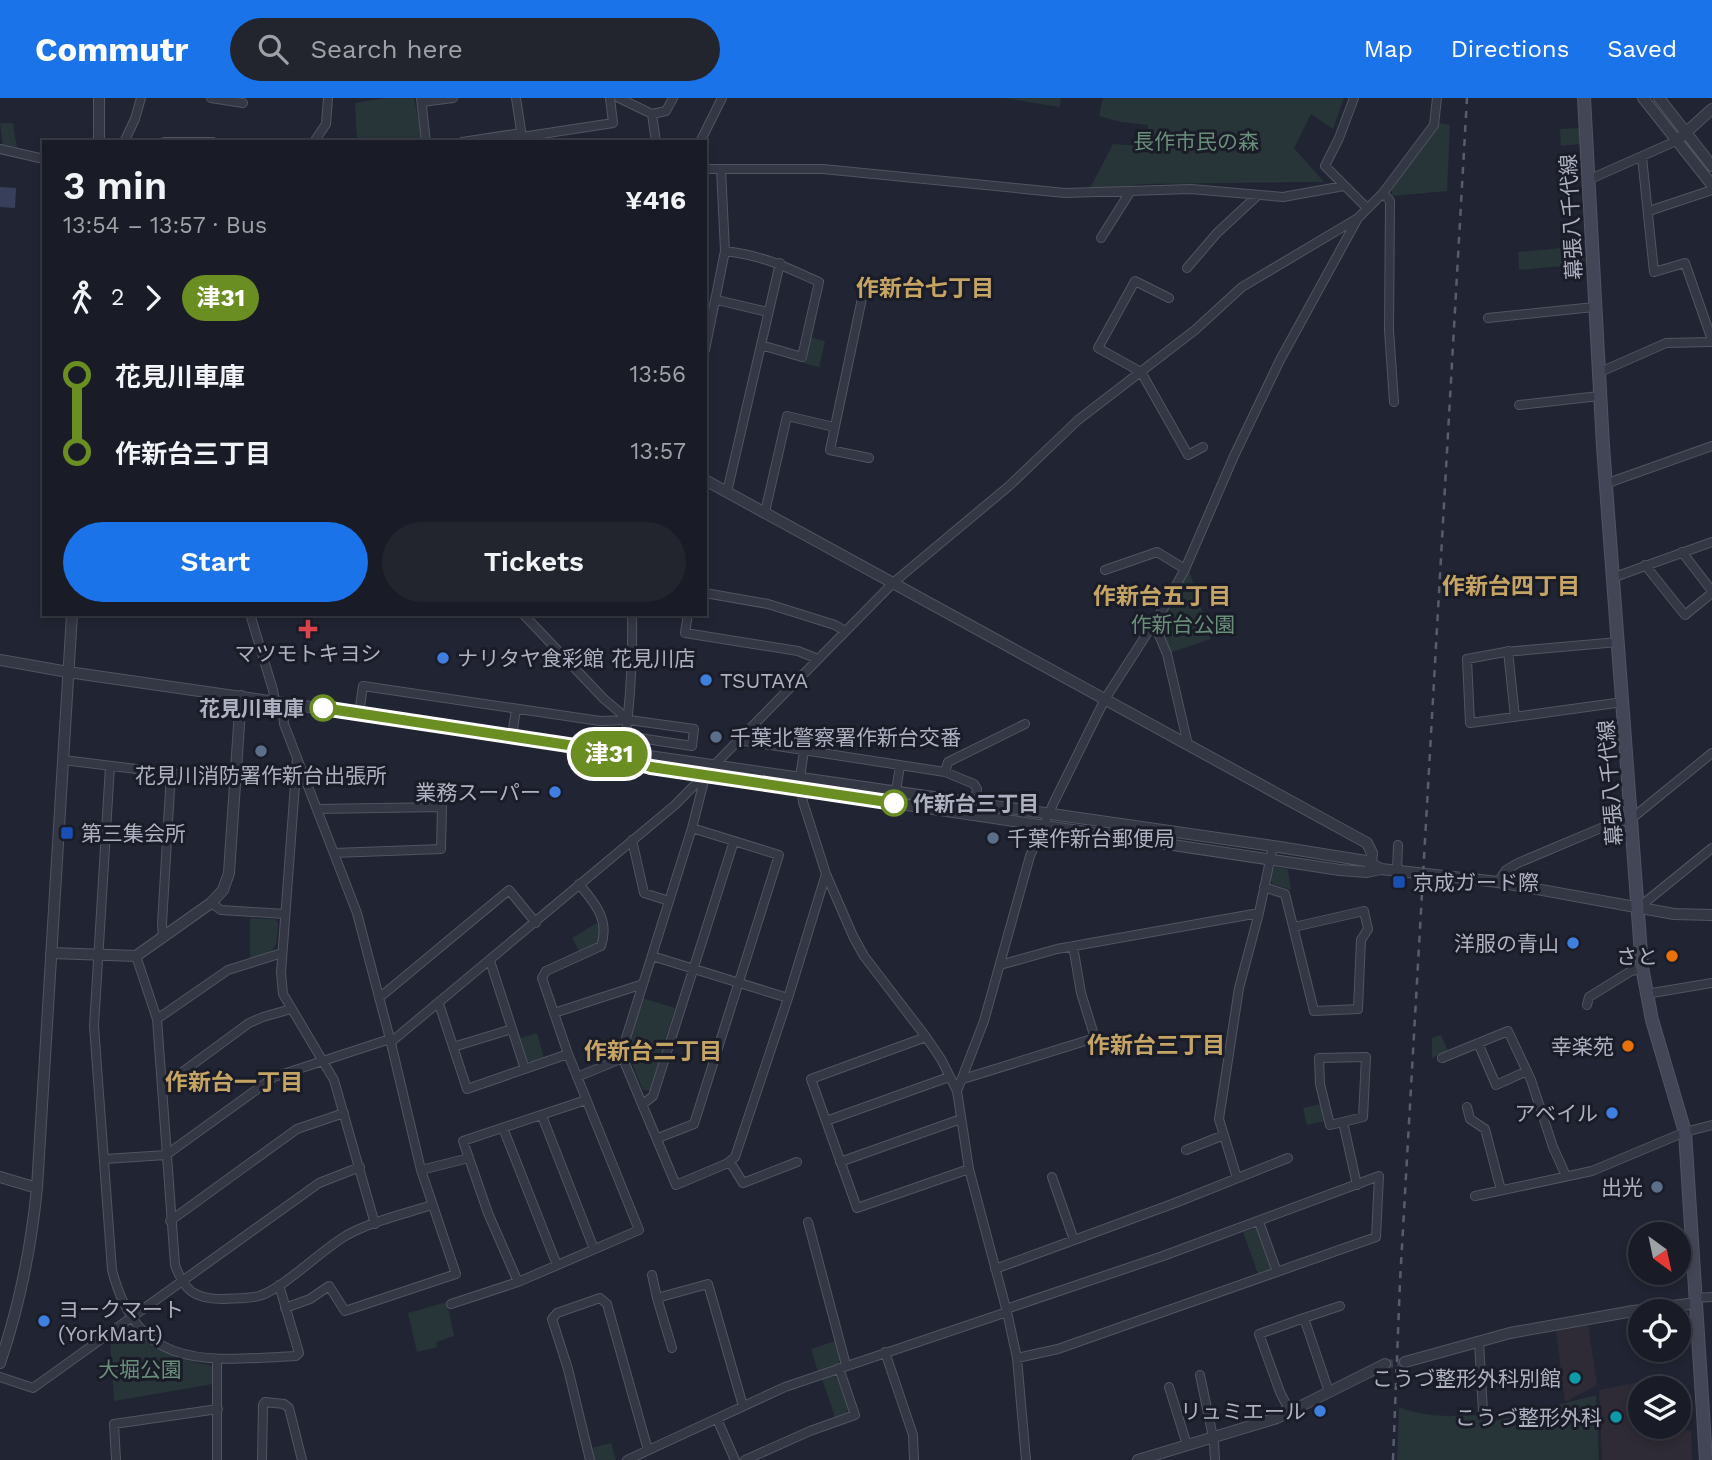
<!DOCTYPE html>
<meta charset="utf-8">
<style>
body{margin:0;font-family:"Work Sans","Noto Sans JP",sans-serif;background:#22252e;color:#f1f3f6;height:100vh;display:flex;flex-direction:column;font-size:26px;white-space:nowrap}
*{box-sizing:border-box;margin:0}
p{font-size:23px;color:#9fa1a7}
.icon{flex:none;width:38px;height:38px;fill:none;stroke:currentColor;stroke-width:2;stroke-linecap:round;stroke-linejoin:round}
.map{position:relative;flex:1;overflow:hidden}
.details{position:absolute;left:42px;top:42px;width:665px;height:476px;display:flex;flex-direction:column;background:#191c26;border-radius:0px;box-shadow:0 4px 10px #0003,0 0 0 2px #373a43}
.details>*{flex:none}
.badge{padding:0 14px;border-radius:23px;font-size:24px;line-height:46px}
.needle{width:46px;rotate:147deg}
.controls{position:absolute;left:1628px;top:1124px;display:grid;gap:14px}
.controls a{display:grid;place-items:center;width:63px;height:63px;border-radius:50%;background:#191c26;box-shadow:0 4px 10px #0003,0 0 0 2px #373a43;font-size:35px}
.map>.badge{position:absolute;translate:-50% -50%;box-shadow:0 0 0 4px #fff}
.legs{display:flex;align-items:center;gap:10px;height:77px;padding:0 21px;font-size:23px}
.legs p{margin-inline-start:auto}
.overview{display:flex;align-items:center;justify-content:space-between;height:119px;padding:0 21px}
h1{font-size:38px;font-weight:600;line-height:52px}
.cta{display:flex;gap:14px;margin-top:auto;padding:14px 21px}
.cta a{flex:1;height:80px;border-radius:42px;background:#1a73e8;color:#fff;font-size:28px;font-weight:600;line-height:80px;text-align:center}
.cta a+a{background:#22252e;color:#f1f3f6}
ul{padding:0 21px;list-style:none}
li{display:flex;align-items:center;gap:24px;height:77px;font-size:26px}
li i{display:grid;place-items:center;width:10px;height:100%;margin:0 9px;background:currentColor}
li i::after{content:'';width:18px;height:18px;margin:-9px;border:5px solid;border-radius:50%;background:#191c26}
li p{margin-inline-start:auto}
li:first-child i{background:linear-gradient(#0000 50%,currentColor 0)}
li:last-child i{background:linear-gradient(currentColor 50%,#0000 0)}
header{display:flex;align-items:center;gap:42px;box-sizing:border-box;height:98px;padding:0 35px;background:#1a73e8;color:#fff}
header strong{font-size:33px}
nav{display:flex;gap:38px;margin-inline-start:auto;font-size:24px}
.search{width:490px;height:63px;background:#22252e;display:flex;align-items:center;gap:18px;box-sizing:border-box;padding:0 24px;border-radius:38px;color:#9fa1a7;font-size:26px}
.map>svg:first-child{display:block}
.medical{fill:#2f2b36}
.green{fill:#273438}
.water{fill:#383f5b}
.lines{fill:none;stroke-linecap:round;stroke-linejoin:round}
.minor-tunnel{stroke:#3d414f;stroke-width:8;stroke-dasharray:8 4;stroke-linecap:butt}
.minor-casing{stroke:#515462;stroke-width:10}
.tertiary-casing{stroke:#515462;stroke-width:12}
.secondary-casing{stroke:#515462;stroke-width:14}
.minor{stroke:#343744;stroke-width:8}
.tertiary{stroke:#343744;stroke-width:10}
.secondary{stroke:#424656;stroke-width:12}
.rail{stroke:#585c6c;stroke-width:2.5;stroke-dasharray:7 7;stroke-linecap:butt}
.line-1-casing{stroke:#fff;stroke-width:16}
.line-1{stroke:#6b8e23;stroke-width:10}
.health-dot{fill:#e0444e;stroke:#1a1c28;stroke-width:2.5}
.shop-dot{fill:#3f7fe0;stroke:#1a1c28;stroke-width:2.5}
.stop-1-dot{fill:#fff;stroke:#6b8e23;stroke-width:3.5}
.service-dot{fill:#5c6f8a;stroke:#1a1c28;stroke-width:2.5}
.transit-dot{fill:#1a4fb4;stroke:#1a1c28;stroke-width:2.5}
.food-dot{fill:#e8710a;stroke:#1a1c28;stroke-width:2.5}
.culture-dot{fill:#0f9aa8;stroke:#1a1c28;stroke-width:2.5}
.labels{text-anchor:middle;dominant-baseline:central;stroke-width:6;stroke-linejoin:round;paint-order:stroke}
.park-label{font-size:21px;fill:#698e79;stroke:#1a1c28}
.street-label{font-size:21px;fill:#aeb1c1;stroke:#1a1c28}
.poi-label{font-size:21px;fill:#aeb1c1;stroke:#1a1c28;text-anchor:end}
.stop-label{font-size:21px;font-weight:bold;fill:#aeb1c1;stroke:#1a1c28;text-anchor:end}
.neighbourhood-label{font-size:23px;font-weight:bold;fill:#c6a464;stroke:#1a1c28}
</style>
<header>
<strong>Commutr</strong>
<div class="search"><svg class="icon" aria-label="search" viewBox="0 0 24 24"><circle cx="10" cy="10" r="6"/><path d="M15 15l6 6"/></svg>Search here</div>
<nav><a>Map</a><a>Directions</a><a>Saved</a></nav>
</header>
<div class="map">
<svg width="1712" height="1362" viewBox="0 0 1712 1362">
<rect width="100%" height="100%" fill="#212533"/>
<path class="medical" d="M1588,1227L1597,1287L1565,1304L1556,1232Z
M1650,1282V1290H1640V1328H1655L1656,1334L1691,1332L1692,1362H1602L1599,1292Z"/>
<path class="green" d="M386,0H414L423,44H357L355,5Z
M1003,0H1061L1060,9Z
M1103,0H1344L1333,31L1311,16L1294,50L1324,84L1142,86L1088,94L1113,46L1144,48L1148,27L1121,24L1099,18Z
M0,25H13L17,51L3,49Z
M1438,25L1450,27L1447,93L1392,98V91Z
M1579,30L1580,46L1561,48L1560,31Z
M1583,148L1585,166L1519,172L1518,154Z
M809,239L825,243L819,269L803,265Z
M1189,472L1211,541L1169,555L1159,522Z
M1276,769L1288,771L1291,792L1273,786L1271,782V772Z
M250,820L275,821L278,825C276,855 278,851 250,861Z
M597,825C603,846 597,845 579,853L572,840Z
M642,900L675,910L650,992H643L628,956L627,948Z
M537,935L544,960L532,965L527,962L520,940Z
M1441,937L1448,953L1432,960V940Z
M1321,1006L1325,1023L1307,1027L1303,1010Z
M1256,1130L1271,1169L1269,1172L1258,1176L1243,1134Z
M447,1204L454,1238L436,1244L437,1249L417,1254L408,1215Z
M129,1229H133C155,1251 178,1262 209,1267L213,1269V1286L114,1303L110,1243Z
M835,1243L840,1261L837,1267L818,1274L811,1251Z
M833,1277L837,1280L848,1311L846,1315L835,1319L822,1281Z
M1596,1297L1599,1362H1397L1399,1309C1426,1320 1450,1318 1479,1317L1484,1326Z
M611,1345L616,1362H594L591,1350Z"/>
<path class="water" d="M0,89L16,90L15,110L0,109Z"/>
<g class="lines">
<path class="minor-tunnel" d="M1385,1266L1405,1264"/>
<defs>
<path id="minor" d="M211,0L243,5
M421,0L426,44
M516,0L522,39
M619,0L652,16L656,44
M1354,0L1339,40L1325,68L1367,110
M422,4L453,0
M652,16L666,13L673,0
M522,39L613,25L610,0
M124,44L135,21L141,0
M164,44H213
M314,44L326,26L328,0
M462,44L521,35
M700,44L722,0
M0,51L44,61
M1642,59L1654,174L1685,165L1712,242
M705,71H823L1065,95L1191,91L1283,99L1344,88
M1588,82L1676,43
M1383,95L1390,103L1389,232L1394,304
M1649,113L1712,92
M1101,140L1130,94
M725,153C765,158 783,168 819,184L802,259L761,247
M1187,170L1217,135L1258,97
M1169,200L1135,183L1098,250L1141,274L1188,357L1203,349
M717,202L768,214
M1488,220L1594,209
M705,252L725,153L721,71
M1598,275L1666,245L1712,244
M1519,307L1599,298
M869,360L830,352L865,186L889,190
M1605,386L1712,348
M727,394L780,165
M765,414L787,318L834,329
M1682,454L1712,493
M1645,467L1685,517L1712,495
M1105,472L1157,454L1185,471
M1612,480L1712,444
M705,495L768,506L835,527L845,533
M250,516L273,592L275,603
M523,516L604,601L629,622
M688,516L685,535L798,553L818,561
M1154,525L1167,556L1188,647
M1618,544L1505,554L1467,561L1470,625L1623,604
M1508,553L1515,619
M282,604L284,626L297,660L281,875L283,896L334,982L375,1126
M359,615L363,588L600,623L629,622L694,631L692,648L626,638
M512,638L516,611
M738,642L945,674L974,686L977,691L975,704
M804,653L800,679L803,704L826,776L853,838L864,858L926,939L941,961L957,993
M623,658C630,611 633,564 632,516
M63,662L235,683
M110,668L94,928L112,1172C139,1276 210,1262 296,1258L299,1255L279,1187
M945,674L948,664L1025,626
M705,679L692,730L621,956L676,1087L728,1065L735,1059L788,900L826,776
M894,705L900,668
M317,711L442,709L441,751L334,755
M632,742L644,795L669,803
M1397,773L1398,747
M1498,784L1506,772L1518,765L1601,730L1631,721L1712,655
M1264,789L1285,796L1314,913L1358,911L1361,842L1368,831L1364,813L1294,829
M211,805L221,812L285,816
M1638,810L1712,750
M163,840L162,826L171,675
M136,858L157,921L175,1167C184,1192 194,1201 222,1201C234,1200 247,1201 259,1198C283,1191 321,1152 347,1137C373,1123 404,1116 432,1107
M652,858L788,900
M490,863L525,971
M1000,867L1057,851L1259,815
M1646,896L1712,885
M379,900L509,792L536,825
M439,906L467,991L568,956
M1587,907L1589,899L1631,873L1643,871
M554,915L643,886
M157,921L228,872L282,855
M926,939L811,981L857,1110L969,1071
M391,944L675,707L894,484L1009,388L1078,322L1195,232L1242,189L1358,120L1383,95L1434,27L1437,0
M1478,945L1496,987L1527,973
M453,949L512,931
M1442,960L1508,933L1531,982L1553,1049L1566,1078
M577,979L623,960
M963,981L1095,940L1081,895L1073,848
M162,989L249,925L263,919L291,911
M643,1006L653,998L734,743
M1467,1009L1470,1021L1485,1031L1501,1092
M542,1018L594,1151
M826,1023L949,979
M1343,1024L1330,1027L1320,986L1319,960L1366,959L1363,1019L1343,1024L1357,1087
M503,1030L557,1167
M658,1040L694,1026L779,757L692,730
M1186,1052L1224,1037
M105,1061L166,1057L274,979L390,941
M730,1064L743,1085L797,1064
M840,1064L961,1021
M421,1072L469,1060
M1052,1079L1074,1142
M1237,1080L1219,1021L1239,890L1259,815L1273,748
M1475,1098L1592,1073L1685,1034L1712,1027
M170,1123L297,1031L344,1015
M808,1124L846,1267
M1259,1124L1277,1174
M995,1171L1175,1105L1288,1060
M652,1177L657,1200
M518,1184L488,1115L463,1043L586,1002
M1696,1200L1712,1199
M451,1206L518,1184L639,1132L568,956L542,880L546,873L601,848C610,822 595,805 579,786
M285,1210L310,1201L329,1188L345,1213L456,1176L421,1072L390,941L357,815L297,660
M1006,1211L1163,1158L1379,1078L1376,1139L1058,1251L1017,1260
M1304,1220L1340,1208
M1479,1244L1483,1314
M672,1250L657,1200L708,1186L743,1308
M885,1254L913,1337L914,1362
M217,1262V1362
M1200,1277L1214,1344L1215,1362
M0,1279L33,1290L319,1085L360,1069
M1169,1289L1187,1347
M1290,1314L1280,1294L1259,1236L1304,1220L1329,1294
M717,1321L735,1362
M116,1362L114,1326L218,1311
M262,1362L263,1307L265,1304L284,1306L289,1310L302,1362
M590,1362L568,1271L552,1221L557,1215L600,1200L607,1206L648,1352
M627,1362L785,1289L1007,1214
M745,1362L810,1333L855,1317L839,1270
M1026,1362L1017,1260L1007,1214L969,1071L957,993L984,923L1030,758L1054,704L1105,601L1166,506L1185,471L1234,358L1280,262L1358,120"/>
<path id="tertiary" d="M99,0V44
M1643,0L1712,87
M1659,0L1712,68
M1681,39L1712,11
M705,382L1367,745L1372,755L1371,766
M0,562L68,574L1273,748L1366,763L1381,771L1498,784L1674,816L1712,817
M620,660L651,669L686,674L1340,772L1367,774L1381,771
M51,855L136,858L211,805L223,792L229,775L241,598
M0,1079L37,1090
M1405,1264L1510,1235L1633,1213L1696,1205
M0,1265C20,1206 31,1151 37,1090L72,516
M1138,1362L1277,1320L1385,1266"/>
<path id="secondary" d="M1584,0L1603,348L1642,869L1652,922L1685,1034L1706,1362"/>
</defs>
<use href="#minor" class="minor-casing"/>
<use href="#tertiary" class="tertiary-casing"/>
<use href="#secondary" class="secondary-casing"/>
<use href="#minor" class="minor"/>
<use href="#tertiary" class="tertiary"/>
<use href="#secondary" class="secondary"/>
<path class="rail" d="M1393,1362L1400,1184L1467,0"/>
</g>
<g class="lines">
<defs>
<path id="line-1" d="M323,610L588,650L651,669L894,705"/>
</defs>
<use href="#line-1" class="line-1-casing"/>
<use href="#line-1" class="line-1"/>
</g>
<path class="health-dot" d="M304.5 520.5h7v7h7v7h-7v7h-7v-7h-7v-7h7z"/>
<g class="shop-dot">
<circle cx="443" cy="560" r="7"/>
<circle cx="706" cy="582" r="7"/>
<circle cx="555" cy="694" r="7"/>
<circle cx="1573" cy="845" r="7"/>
<circle cx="1612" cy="1015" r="7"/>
<circle cx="44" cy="1223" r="7"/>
<circle cx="1320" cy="1313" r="7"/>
</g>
<g class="stop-1-dot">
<circle cx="323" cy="610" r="12"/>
<circle cx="894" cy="705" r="12"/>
</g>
<g class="service-dot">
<circle cx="716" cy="639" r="7"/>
<circle cx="261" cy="653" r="7"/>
<circle cx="993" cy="740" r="7"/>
<circle cx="1657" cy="1089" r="7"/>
</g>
<g class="transit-dot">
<rect x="60" y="728" width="14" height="14" rx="3.5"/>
<rect x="1392" y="777" width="14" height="14" rx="3.5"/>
</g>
<g class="food-dot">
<circle cx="1672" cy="858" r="7"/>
<circle cx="1628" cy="948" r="7"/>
</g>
<g class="culture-dot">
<circle cx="1575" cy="1280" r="7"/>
<circle cx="1616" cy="1319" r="7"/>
</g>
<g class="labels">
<g class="park-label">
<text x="1196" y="43">長作市民の森</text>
<text x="1183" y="526">作新台公園</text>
<text x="140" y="1271">大堀公園</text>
</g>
<g class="street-label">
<text transform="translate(1571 119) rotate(-93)">幕張八千代線</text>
<text transform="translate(1610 685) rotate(-94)">幕張八千代線</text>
</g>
<g class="poi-label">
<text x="308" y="555" text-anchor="middle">マツモトキヨシ</text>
<text x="457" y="560" text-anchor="start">ナリタヤ食彩館 花見川店</text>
<text x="720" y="582" text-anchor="start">TSUTAYA</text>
<text x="730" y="639" text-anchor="start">千葉北警察署作新台交番</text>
<text x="261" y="677" text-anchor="middle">花見川消防署作新台出張所</text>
<text x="541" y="694">業務スーパー</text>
<text x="81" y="735" text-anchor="start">第三集会所</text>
<text x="1007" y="740" text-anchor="start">千葉作新台郵便局</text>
<text x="1413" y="784" text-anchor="start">京成ガード際</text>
<text x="1559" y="845">洋服の青山</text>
<text x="1658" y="858">さと</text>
<text x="1614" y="948">幸楽苑</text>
<text x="1598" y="1015">アベイル</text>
<text x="1643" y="1089">出光</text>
<text x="58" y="1211" text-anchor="start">ヨークマート<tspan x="58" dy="24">(YorkMart)</tspan></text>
<text x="1561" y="1280">こうづ整形外科別館</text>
<text x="1306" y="1313">リュミエール</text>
<text x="1602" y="1319">こうづ整形外科</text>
</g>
<g class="stop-label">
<text x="304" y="610">花見川車庫</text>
<text x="913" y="705" text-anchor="start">作新台三丁目</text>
</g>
<g class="neighbourhood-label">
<text x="925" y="190">作新台七丁目</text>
<text x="1511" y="488">作新台四丁目</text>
<text x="1162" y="498">作新台五丁目</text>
<text x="1156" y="947">作新台三丁目</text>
<text x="653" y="953">作新台二丁目</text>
<text x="234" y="984">作新台一丁目</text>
</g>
</g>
</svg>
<div class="controls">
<a><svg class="needle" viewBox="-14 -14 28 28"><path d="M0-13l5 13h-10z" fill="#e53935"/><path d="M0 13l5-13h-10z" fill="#9fa1a7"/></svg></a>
<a><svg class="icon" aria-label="locate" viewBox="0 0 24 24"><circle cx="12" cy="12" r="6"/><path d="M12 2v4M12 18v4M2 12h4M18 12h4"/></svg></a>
<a><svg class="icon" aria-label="layers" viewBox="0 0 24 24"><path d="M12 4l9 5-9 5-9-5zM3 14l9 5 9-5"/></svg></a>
</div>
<b class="badge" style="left:609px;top:656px;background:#6b8e23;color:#fff">津31</b>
<section class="details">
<div class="overview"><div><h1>3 min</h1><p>13:54 – 13:57 · Bus</p></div><b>¥416</b></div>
<div class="legs"><svg class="icon" aria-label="walk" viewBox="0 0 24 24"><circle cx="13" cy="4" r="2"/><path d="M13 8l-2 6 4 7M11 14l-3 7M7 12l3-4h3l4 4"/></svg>2<svg class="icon" aria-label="forward" viewBox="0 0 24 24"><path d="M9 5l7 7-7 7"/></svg><b class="badge" style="background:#6b8e23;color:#fff">津31</b></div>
<ul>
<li><i style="color:#6b8e23"></i><b>花見川車庫</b><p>13:56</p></li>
<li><i style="color:#6b8e23"></i><b>作新台三丁目</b><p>13:57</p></li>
</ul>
<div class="cta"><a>Start</a><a>Tickets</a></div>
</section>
</div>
